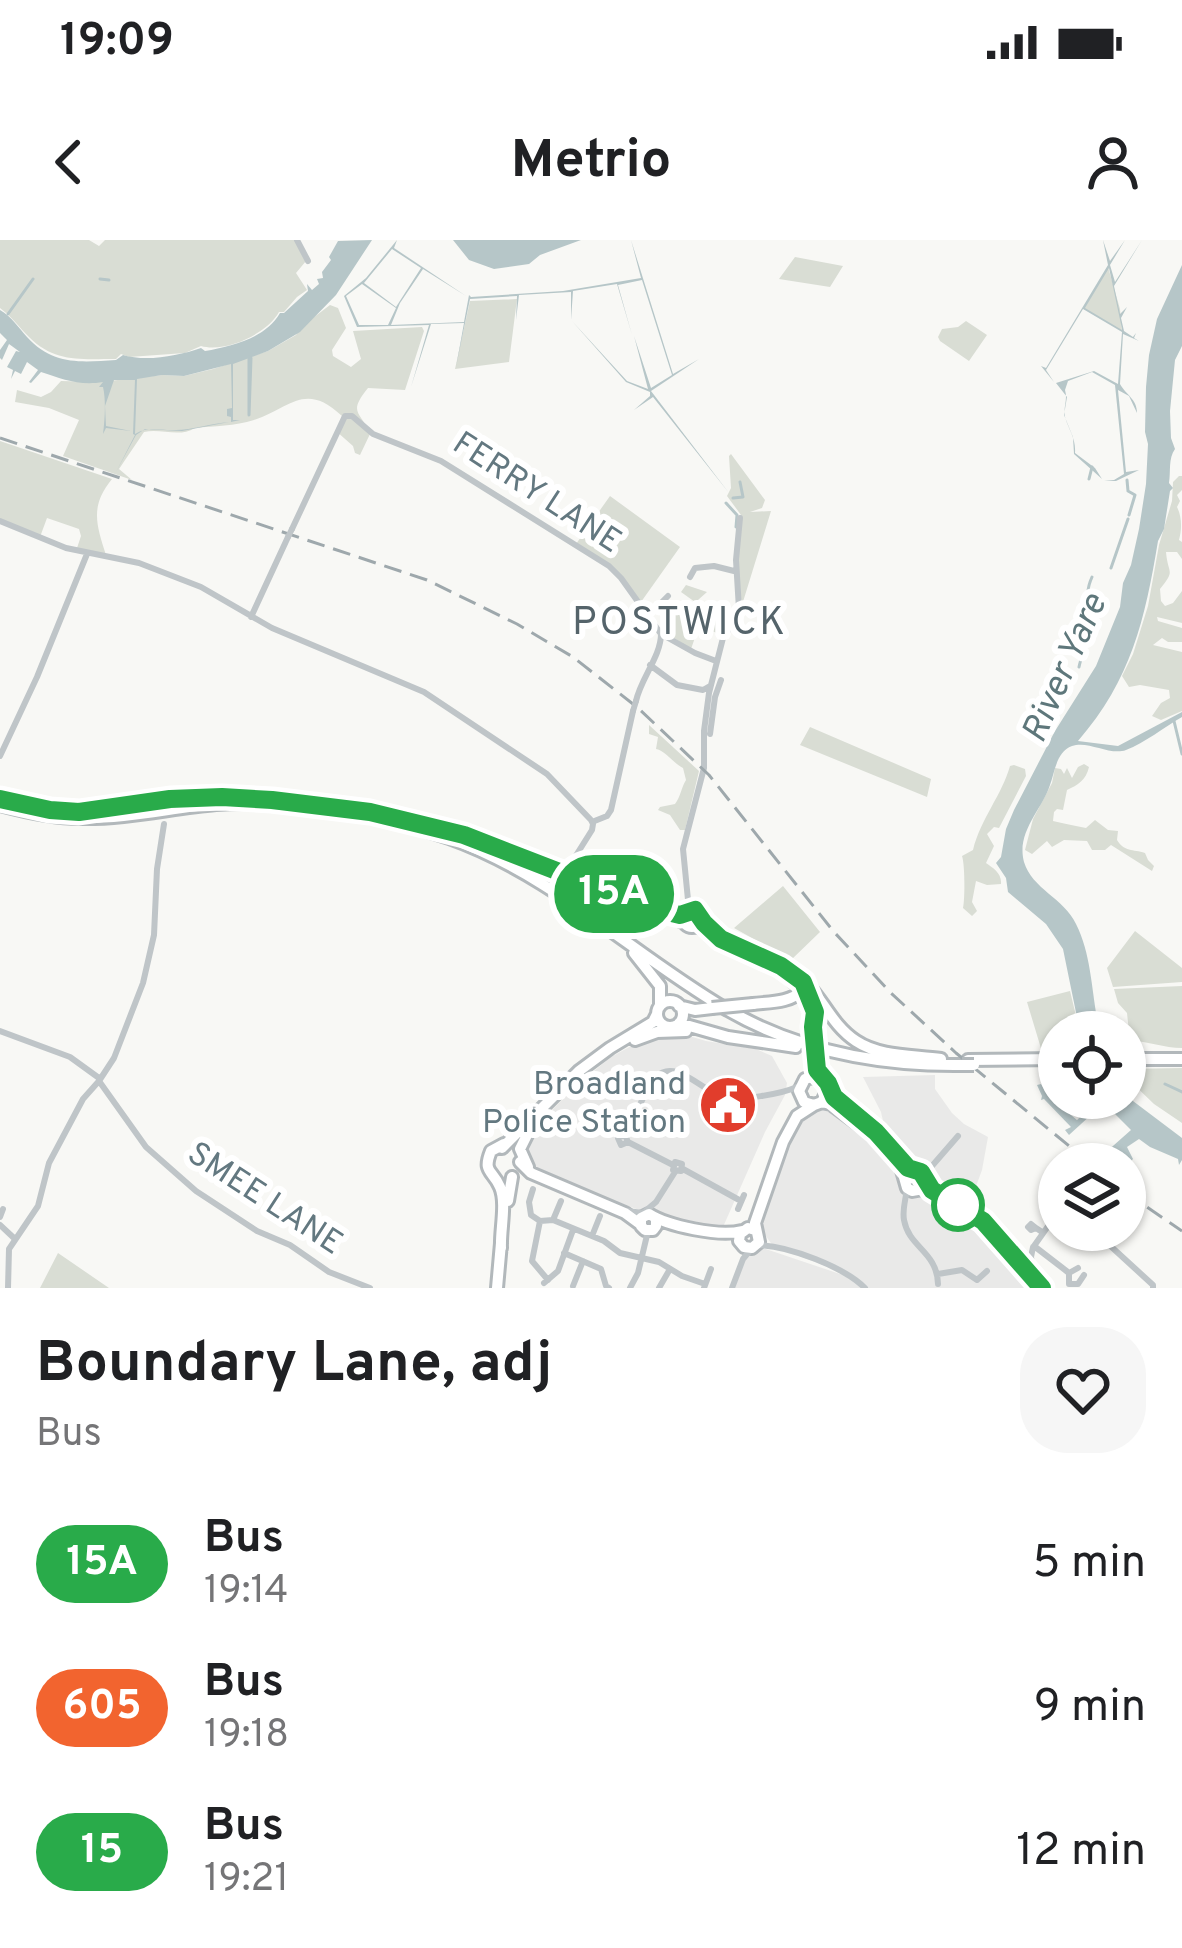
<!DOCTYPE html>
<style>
body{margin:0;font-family:Overpass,sans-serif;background:#f6f6f6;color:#202124;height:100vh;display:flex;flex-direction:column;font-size:45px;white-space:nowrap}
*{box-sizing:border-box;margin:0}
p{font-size:39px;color:#757577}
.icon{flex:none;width:66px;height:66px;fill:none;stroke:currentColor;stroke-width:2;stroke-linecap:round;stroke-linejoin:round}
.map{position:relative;height:1048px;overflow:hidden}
.side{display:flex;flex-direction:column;background:#fff;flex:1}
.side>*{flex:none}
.badge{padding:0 24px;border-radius:39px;font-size:42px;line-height:78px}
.controls{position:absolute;left:1038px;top:771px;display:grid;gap:24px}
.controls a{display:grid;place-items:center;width:108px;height:108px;border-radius:50%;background:#fff;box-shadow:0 3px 9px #0004;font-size:60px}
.map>.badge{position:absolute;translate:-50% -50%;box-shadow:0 0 0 6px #fff}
.round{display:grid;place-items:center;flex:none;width:126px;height:126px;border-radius:48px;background:#f6f6f6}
.summary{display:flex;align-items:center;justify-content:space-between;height:204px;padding:0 36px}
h1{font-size:57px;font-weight:700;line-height:90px}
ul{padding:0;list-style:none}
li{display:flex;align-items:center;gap:36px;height:144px;padding:0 36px}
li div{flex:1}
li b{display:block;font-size:45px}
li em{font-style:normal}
li .badge{min-width:132px;font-weight:700;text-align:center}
.status{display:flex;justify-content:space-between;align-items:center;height:84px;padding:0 60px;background:#fff;direction:ltr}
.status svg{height:33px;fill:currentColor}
header{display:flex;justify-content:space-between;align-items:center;height:156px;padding:0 36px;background:#fff;font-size:54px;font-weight:700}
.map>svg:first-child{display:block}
.built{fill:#e9e9e8}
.green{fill:#d9ddd4}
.water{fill:#b6c6c8;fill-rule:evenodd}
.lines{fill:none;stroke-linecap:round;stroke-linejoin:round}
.stream{stroke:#b6c6c8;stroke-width:3}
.highway-casing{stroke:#b2b8bb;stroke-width:16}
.minor{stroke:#bfc5c8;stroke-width:6}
.highway{stroke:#fff;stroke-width:10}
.rail{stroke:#9ea8ac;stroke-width:3;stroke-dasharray:18 9;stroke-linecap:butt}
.highway-bridge-casing{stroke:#b2b8bb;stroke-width:16;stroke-linecap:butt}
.minor-bridge{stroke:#bfc5c8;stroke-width:6}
.highway-bridge{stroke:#fff;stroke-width:10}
.line-casing{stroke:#fff;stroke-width:27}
.line{stroke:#29ab4a;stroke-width:18}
.stop-dot{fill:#fff;stroke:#29ab4a;stroke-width:6}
.labels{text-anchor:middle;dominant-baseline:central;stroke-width:12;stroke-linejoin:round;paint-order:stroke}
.street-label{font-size:33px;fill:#637880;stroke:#fff}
.poi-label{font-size:33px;fill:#637880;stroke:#fff;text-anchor:end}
.water-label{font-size:36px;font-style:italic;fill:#5e777b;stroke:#fff}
.quarter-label{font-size:39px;letter-spacing:3px;fill:#55646b;stroke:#fff}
</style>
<div class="status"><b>19:09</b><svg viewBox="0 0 49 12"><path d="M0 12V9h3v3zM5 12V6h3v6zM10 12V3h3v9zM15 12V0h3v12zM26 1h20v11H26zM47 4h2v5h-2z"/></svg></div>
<header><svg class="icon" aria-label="back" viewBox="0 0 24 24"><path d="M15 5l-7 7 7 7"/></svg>Metrio<svg class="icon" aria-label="person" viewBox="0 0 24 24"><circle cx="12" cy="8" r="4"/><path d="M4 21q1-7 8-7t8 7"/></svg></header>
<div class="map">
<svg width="1182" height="1048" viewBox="0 0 1182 1048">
<rect width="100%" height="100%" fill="#f8f8f5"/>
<path class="built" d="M679,793L706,801L756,809L772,816L787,843L785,855L765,892L723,987L670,980L662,977L657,972L639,970L599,955L536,927L531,924L525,910L546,876L578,844L611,817L644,799Z
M935,835V849L952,873L964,884L988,897L982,930L968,968L933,943L930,934L933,929L929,925H911L878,885L883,881L881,872L863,837Z
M824,865L858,885L920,952L969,974L1038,1048H735L745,1019L760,1007L840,1034L844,1033L773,1006L758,985L787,901L799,878Z"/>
<path class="green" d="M0,0H89L99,6L105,0H295L306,21L296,33L307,50L297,57L284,72H279C267,94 225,113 201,106L185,113L129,117L121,114L116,119C81,119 55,123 29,97C19,87 11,76 0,68Z
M795,17L843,26L830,47L779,39Z
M1108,27L1120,69L1122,91L1084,69Z
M517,59L509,122L455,129L470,61Z
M330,65L338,68L346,88L332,110L333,116L351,127L361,119L353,91L422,87L424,91L405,150L368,148C347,174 361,171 370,194L360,215L355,213L353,206L336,191L342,176C305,141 290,168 254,180C235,186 214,186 195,188C179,198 161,188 144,192L119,229L132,240L63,216L79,180L49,168L15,162L17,150L41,157L51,152L61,141L100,142L162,135L184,136L213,129L268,111L296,95L301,87Z
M966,81L987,95L969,121L940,101L938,97L942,89L958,87Z
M0,201L112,239C90,266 96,284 106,315L77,308L81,296L79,289L47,278L40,297L0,279Z
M731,214L765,260L762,268L750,272L771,271L742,365L737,332L741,275L727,256L731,248L729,216Z
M1179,236H1182V250L1177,255L1180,261L1177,267C1182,277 1182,289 1179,300L1182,302V319L1177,312H1166C1168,335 1176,329 1160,349L1161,361L1165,366L1173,363L1182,351V383L1157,377L1158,381L1182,388V402H1168L1162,398L1153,405L1182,412V471L1161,480L1152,476L1161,463L1170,458L1169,450L1140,445L1129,447L1122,436L1133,414L1148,366L1159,305L1172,261L1173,242Z
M610,256L680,307L641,362L619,333L576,304Z
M686,345L707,352L698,360L699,369L695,376L697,378L714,377L729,382L719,394L705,388L703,391L698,389L691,409L660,389L665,377L673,378L676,373L687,379L690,377V370L695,366V362L681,352Z
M649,485L699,531L685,590H680L670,575L658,570L660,567L675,564C681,556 681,548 686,540L683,528C673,523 666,511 656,509L658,497L649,494Z
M810,487L931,539L927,557L800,505Z
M1084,524L1089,527C1086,540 1078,545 1067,550L1063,570L1057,569L1054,572L1053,581C1063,583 1074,586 1086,588L1095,580L1108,590L1118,591L1117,600C1124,612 1133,609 1145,613L1148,620L1154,626L1152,631L1111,605L1105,610H1092L1087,601L1064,600L1052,607L1047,601L1032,614L1025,610L1033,579L1052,543L1055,528L1061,529L1064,534L1067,528L1072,538L1078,527Z
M1014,525L1025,529L1026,536L999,588L994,587L987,594L994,606L986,623C993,628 1002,633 1001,644L987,645L976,641L972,662L977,671L972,676L963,668C965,659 965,624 962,616L973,610C981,578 1002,555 1010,526Z
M783,646L820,692L791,720L734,688Z
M1135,691L1182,728V742L1113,747L1107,728Z
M1182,746V808C1164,808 1148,801 1130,801L1127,773L1118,763L1114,749Z
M1070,751L1080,792H1059V815H1043L1027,762Z
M1182,828V883L1154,864L1125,836V829Z
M58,1013L109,1048H40Z"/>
<path class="water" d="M372,0L336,55L300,92L268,111L233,124V180H240L231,182V177L227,176V169L232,168L231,124L184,136L162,135L137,139L135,194C150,185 160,191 176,190C191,190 213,183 229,182L182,191L145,189L136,195L116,232L135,195L133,194L135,140H114L105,166L106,186L131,191L106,188L103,194C105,179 106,160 103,147H99L103,142C79,146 62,139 41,132L31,143L29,142L38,130L27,122L21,134L15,131L11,139L13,130L7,127L16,111L20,112L9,104L2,120L0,118V110L7,100L0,93V70C12,77 18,87 27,97C53,126 82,122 116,120L123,115C146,122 178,116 201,108L205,111C232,106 266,98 280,73H284L308,51L307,44L312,50L319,44L317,39L323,38L322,32L331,20L329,17L338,1Z
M397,0L394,8L466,56L423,29L400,63L391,85L464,82L469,55L471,57L563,51L641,38L631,0L673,134L699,119L651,151L729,253L653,157L634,170L650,156V152L626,142L572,81L627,141L648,149L634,96L651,148L672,135L642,40L618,45L632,95L617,44L573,51L571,80V52L519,55L516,80L517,56L470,59L456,127L464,83L431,84L411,147L429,85L357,87L344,56L366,38ZM392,9L421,28L396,67L364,43ZM362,44L396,68L388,85H359L346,56Z
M453,0H581L540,15L529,24L494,29L469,20Z
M1103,0L1110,21L1125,0L1110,25L1115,42L1142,0L1114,46L1120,74L1127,67L1121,78L1124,91L1133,97L1136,93L1134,98L1139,101L1123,94L1120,144C1126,155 1137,159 1137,173L1129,156L1118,150L1126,232L1139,230L1116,241H1104L1114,240L1124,234L1115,145L1092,132L1068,141L1065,150C1068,160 1063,167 1065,177C1069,191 1076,198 1075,213L1095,228L1102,239L1074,214L1073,197L1064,175L1067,157L1056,143L1094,131L1118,144L1122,92L1083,69L1046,130L1054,142L1041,126L1046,128L1108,25ZM1109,28L1122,89V90L1085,68Z
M1182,25V106L1175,120L1170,171L1171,198L1175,209C1168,219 1171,231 1169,243L1173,248L1170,251L1164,289L1158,301C1145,380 1131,440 1078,501L1118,506L1182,472V477C1164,487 1145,503 1126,510C1110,516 1088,500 1072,506C1056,512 1055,532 1050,545C1042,570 1016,592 1024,622C1032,649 1064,658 1076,684C1093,718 1091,756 1100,792H1080L1063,709L1046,684L1008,652L1006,638L996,623L1001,617L1006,589L1014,570L1055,491L1096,426L1120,367L1123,343L1131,325L1139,289L1146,244L1148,204L1145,192L1146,147L1149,115L1157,79Z
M1041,844L1048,856L1077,880L1100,858H1125V855L1182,898V920L1179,925L1178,919L1150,907L1139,899L1127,907L1133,919L1130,922L1125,920L1118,910L1111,917L1119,924H1107L1105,913L1131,890L1104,863L1069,895L1065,890L1071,887L1044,859L1041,860L1042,856L1037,845Z"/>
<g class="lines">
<path class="stream" d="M100,39L109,40
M8,74L33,39
M249,117V175L251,118
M1089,239L1092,227
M1127,240L1128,251L1135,255L1129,275
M733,258L743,257L740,242
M726,263L737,275L736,287
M1111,328L1128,279
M1079,427C1082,412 1092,392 1091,377C1090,360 1084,355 1092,337
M1174,481L1182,514
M1165,844L1182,852"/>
<defs>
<path id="highway" d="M0,565C26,572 53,578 80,578C126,579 171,568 216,564C286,559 383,575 449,598C553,635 632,714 726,769C798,811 880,826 962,825
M98,571L169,559L222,557
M450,592L521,616L587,644
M581,643L649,667L685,683
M683 678a9 9 0 1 1 18 0a9 9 0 1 1-18 0Z
M697,686C712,692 725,703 739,710C786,733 810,740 813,798
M634,713L660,746V766
M781,726C820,742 824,780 856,801C880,817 913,815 941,819
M657 774a13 13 0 1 1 26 0a13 13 0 1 1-26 0Z
M753,764C770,762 790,763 803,750
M679,766L695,770L712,768
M679,783L728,797L796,807
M635,800L657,792L686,791
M1125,819H1182
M968,820L1059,819
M822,862L827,851C825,839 816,835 805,839L799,851L804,862L814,865L822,862L831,864L869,892L901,927L907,948L912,951L923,949L939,955L981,979L1042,1048
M502,908L579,831L610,808L653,782L657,774
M520,922L531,933L625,973L640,984
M904,923L909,929L921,932L932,950
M528,927L520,909L529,891
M508,961L512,937
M656,979V986L653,990H645L641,986V978L649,974C668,986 719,997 742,991
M755,990L748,988L740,994L739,1001L744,1007L752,1008L759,1002L755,983L783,902L797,876L814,865
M501,1008C500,990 507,963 500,947C493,930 482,933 491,911L504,904
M497,1048L501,1003"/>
</defs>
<use href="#highway" class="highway-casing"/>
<path class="minor" d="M297,0L308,21
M0,281L66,308L139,323L201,347L272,388L424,452L547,534L591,580L593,584L592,590L565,633
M292,289L345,176H352L373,194L441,221L609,326L621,338L661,394C661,416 641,438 636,461
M690,337L695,328L714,326L734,331
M648,376L668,356
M251,377L288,297
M661,394L695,413L716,421
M650,425L677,445L703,450L710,446
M710,494L715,457L721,440
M0,516L37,437L87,314
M592,582L607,576L611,570L633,471
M689,670L683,609L704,528V491L709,453L723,398L738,377L739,369L736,320L740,278
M0,791L70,817L99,838
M99,841L146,907L196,951L257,991L290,1005L329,1032L370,1048
M625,895C634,880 645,849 656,837C676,817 704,853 723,857C741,861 781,854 797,847
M625,895L628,902L621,905L618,898Z
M628,902L673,925
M675,922L682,924L681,931L673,930Z
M683,929L741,961
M925,934L958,896
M907,948C906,959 902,969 904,980C909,1008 937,1011 938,1044
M533,949L529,962L531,975L540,981
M656,962L675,932
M738,969L744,955
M627,971L643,973L656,962
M1059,976L1051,982L1034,1006L1069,1033
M0,977L3,969
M553,980L561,961
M540,981L553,980L604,1001L620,1013L659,1022L682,1036L705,1044
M540,981L532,1021L548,1040
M0,985L15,999
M1036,988L1031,984L1028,987L1031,990L1036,988L1042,992
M1093,990L1153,1045V1048
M592,996L600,976
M759,1005C789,1006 844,1027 865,1048
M1013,1006L1025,1020L1031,1022
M564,1013L601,1029L606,1046L609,1048
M1078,1028L1069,1033V1044H1078L1084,1035
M1033,1032L1031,1017L1033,1007
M938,1034L962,1030L977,1040L987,1031
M544,1043L558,1031L573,990
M573,1046L583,1021
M8,1048L9,1009L38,966L49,923L83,859L99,841L114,818L143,743L154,695L157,629L164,584
M630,1048L638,1033L648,991
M659,1048L670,1029
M704,1048L711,1029
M732,1048L743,1019L752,1008"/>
<use href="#highway" class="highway"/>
<path class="rail" d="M0,198L427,340L517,384L573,417L638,468L709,535L834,692L891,753L956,813L1091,924
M1125,952L1182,991"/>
<defs>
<path id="highway-bridge" d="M712,768L753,764
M813,798L814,815
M962,825H974"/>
</defs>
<use href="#highway-bridge" class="highway-bridge-casing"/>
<path class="minor-bridge" d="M288,297L292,289
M633,471L636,461"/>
<use href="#highway-bridge" class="highway-bridge"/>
</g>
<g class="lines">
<defs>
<path id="line" d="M0,559L50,570L79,572L170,559L222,557L272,560L370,572L464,595L655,669L680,675L695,670L704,683L721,699L781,726L803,742L815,772L813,787L817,830L828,843L834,857L876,892L908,928L921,932L932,950L983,981L1042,1048"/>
</defs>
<use href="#line" class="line-casing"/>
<use href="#line" class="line"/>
</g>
<defs>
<symbol id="civic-disc" viewBox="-11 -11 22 22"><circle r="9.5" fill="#e13d2c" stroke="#fff"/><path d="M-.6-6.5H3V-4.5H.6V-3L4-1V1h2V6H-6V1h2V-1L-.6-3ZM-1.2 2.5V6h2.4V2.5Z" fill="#fff"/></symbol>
</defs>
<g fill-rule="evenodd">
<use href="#civic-disc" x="695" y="832" width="66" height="66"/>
</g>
<circle class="stop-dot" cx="958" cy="965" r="24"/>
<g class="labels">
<g class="street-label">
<text transform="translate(536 254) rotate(33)">FERRY LANE</text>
<text transform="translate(264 960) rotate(33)">SMEE LANE</text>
</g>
<g class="poi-label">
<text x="686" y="846">Broadland<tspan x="686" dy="38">Police Station</tspan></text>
</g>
<g class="water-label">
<text transform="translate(1066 429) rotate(-66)">River Yare</text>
</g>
<g class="quarter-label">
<text x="680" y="384">POSTWICK</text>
</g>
</g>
</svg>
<div class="controls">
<a><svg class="icon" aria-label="locate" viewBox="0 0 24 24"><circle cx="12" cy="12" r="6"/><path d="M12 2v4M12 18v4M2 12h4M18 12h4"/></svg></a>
<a><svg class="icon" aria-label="layers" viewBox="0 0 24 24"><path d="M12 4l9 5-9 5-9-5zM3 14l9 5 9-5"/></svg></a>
</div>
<b class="badge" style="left:614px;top:654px;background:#29ab4a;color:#fff">15A</b>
</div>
<section class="side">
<div class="summary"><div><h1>Boundary Lane, adj</h1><p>Bus</p></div><a class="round"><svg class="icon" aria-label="heart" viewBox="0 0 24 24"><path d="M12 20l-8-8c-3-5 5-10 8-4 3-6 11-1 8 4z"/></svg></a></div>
<ul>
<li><span class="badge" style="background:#29ab4a;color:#fff">15A</span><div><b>Bus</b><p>19:14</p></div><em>5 min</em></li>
<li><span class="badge" style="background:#f2642f;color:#fff">605</span><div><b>Bus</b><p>19:18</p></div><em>9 min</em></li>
<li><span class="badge" style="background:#29ab4a;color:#fff">15</span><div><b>Bus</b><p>19:21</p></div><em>12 min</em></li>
</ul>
</section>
